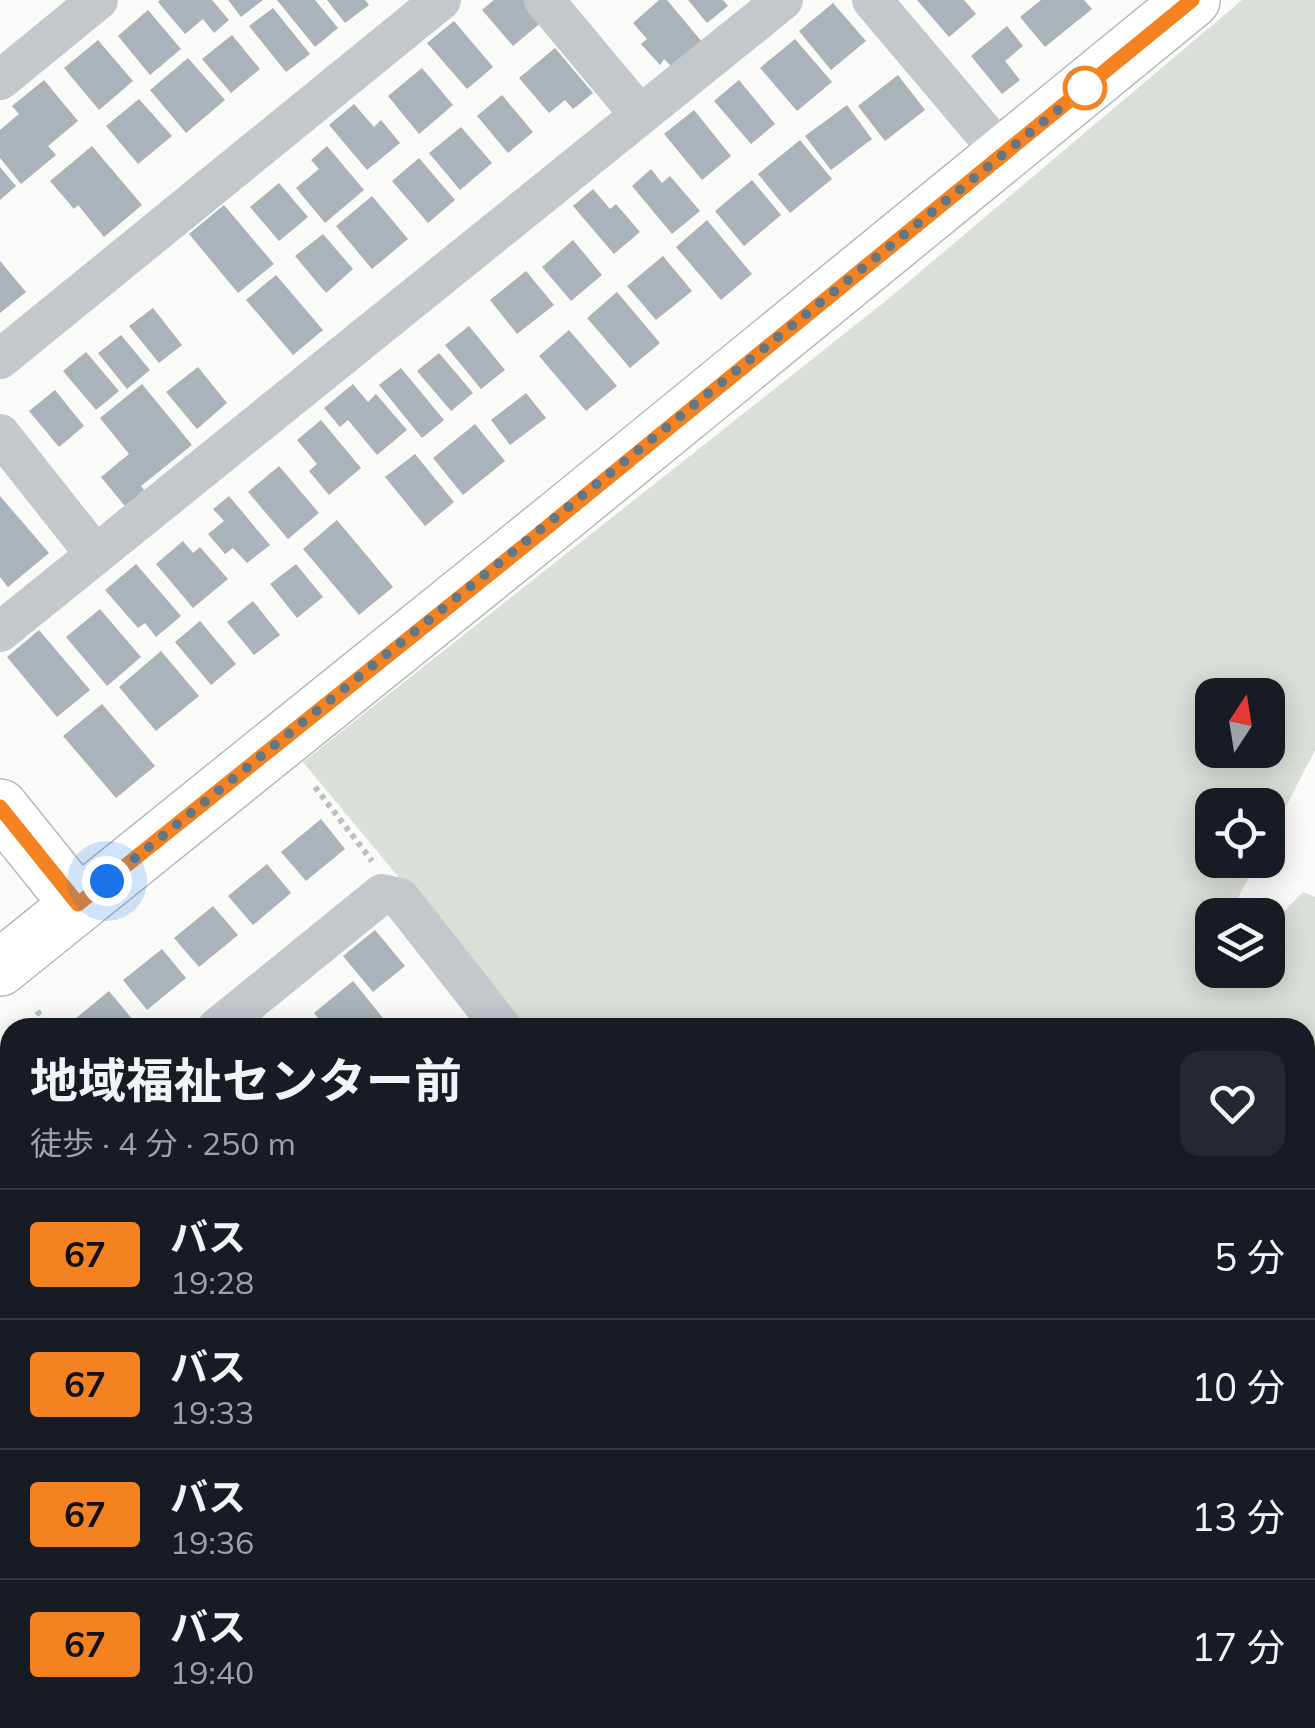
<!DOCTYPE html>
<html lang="ja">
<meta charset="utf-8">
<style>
body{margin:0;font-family:Mulish,"Noto Sans JP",sans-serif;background:#242831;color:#f1f3f6;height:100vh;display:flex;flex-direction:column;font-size:38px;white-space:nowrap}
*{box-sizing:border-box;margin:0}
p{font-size:32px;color:#9ea1a6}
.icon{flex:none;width:55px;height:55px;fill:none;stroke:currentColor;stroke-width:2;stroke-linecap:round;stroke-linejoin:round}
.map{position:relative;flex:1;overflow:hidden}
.panel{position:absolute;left:0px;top:1018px;width:1315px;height:712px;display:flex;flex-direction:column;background:#171b24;border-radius:30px 30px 0 0;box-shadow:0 5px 25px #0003}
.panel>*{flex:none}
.badge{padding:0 20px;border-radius:8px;font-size:35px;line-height:65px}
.needle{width:65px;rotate:12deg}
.fabs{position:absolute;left:1195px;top:678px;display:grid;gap:20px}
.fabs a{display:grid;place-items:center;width:90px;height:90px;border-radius:20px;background:#171b24;box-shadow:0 5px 25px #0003;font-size:50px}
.you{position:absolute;width:50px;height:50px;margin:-25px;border:8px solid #fff;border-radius:50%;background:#1a73e8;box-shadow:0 0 0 15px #1a73e833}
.map>.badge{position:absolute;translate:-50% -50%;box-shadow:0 0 0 5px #fff}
.round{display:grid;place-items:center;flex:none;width:105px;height:105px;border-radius:20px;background:#242831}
.overview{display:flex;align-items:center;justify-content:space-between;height:170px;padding:0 30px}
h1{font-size:48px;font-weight:700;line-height:75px}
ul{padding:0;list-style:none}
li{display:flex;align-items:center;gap:30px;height:130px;padding:0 30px;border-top:2px solid #363941}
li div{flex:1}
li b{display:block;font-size:38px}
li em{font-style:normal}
li .badge{min-width:110px;font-weight:700;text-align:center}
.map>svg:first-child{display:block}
.green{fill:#dadfd7;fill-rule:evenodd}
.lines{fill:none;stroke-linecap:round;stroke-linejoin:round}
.river{stroke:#bbc7cb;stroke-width:60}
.building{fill:#aab3b9}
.secondary-casing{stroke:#b3babf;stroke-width:58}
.primary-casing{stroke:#b5babe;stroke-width:58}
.path{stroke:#bbbfc2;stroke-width:6;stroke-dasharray:5 5;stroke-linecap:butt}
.lane{stroke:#c3c8cc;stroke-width:20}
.street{stroke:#c3c8cc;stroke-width:40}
.secondary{stroke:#fff;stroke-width:55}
.primary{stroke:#fff;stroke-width:55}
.line-casing{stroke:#fff;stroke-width:22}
.line{stroke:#f58220;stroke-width:15}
.walk{stroke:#657683;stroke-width:10;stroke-dasharray:0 18}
.stop-dot{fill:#fff;stroke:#f58220;stroke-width:5}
</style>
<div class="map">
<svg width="1315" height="1728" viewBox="0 0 1315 1728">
<rect width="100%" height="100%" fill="#fafaf8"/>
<path class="green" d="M1242,0H1315V750L1268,841V805H1212V860H1258L1229,915H1212V970H1268V928L1303,892L1315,897V1062L1305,1061V1028L523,1027L303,762L887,300ZM1212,695H1268V750H1212Z"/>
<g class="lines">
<path class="river" d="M1305,1154H1315
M318,1728L344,1720"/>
</g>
<path class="building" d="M160,0H212L229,20L214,33L203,19L185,34L158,2Z
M228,0H263L241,17Z
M277,0H315L338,28L315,47Z
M327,0H365L369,5L345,23Z
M494,0H525L543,21L513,46L482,10Z
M659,0H667L703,43L673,68L664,59L660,65L641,44L647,39L633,23Z
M688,0H723L728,6L707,23Z
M917,0H964L976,14L949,37Z
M1041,0H1084L1092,9L1045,47L1020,17Z
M833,3L866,41L831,70L799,31Z
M273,8L310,54L286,72L249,26Z
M148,10L181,49L150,75L118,36Z
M454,21L493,67L467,89L427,43Z
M1007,26L1023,46L1005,61L1020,80L1002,94L971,56Z
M232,35L260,69L231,93L202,59Z
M795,39L832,82L797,111L760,68Z
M98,40L133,81L99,110L64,68Z
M555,48L593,93L573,109L565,100L549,113L519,78Z
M188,58L225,100L186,133L150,90Z
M422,68L453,105L419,134L388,96Z
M898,75L925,110L885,141L858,106Z
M44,80L78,121L48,146L56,155L21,184L0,158V130L19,114L12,106Z
M739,80L775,124L751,144L714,101Z
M502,95L533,132L508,153L477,116Z
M139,99L172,136L138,164L106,126Z
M354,104L374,127L381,120L400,143L367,170L329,125Z
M847,105L872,139L831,170L805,136Z
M694,110L731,156L702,180L664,134Z
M461,127L492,163L460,190L429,153Z
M800,140L832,179L790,213L758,174Z
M92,146L142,205L104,237L78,205L74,209L50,181Z
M327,146L364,190L325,223L296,188L319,169L311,160Z
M419,158L455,200L428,223L392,181Z
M0,167L16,186L0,200Z
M651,169L662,183L670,176L700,211L672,234L632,186Z
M752,180L781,215L744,246L715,211Z
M279,183L308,217L279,241L250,207Z
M593,189L610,209L616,204L640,232L614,254L573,206Z
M372,196L408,239L372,269L336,226Z
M224,205L274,264L238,293L189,234Z
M707,220L752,274L721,300L676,247Z
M323,234L353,269L326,293L295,256Z
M573,240L602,275L571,301L542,267Z
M663,256L692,291L656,320L627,286Z
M0,261L26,292L0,313Z
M526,271L554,305L517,334L490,300Z
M276,275L323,330L293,355L246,300Z
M617,292L660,343L630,368L587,318Z
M153,308L182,345L159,363L129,326Z
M469,326L505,370L481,389L445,345Z
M569,330L617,386L586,411L539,356Z
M121,335L150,370L127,389L98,353Z
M86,352L119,391L96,410L63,371Z
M439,353L473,393L451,411L417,371Z
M198,367L227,403L197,429L166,392Z
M401,368L444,420L422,438L379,385Z
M142,384L192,445L141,486L148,495L129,511L101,477L129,454L100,418Z
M353,384L368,402L376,394L407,430L377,455L348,420L340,427L324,408Z
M55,390L84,426L59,447L29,411Z
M526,393L546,418L510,445L491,420Z
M321,420L361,468L329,495L309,471L317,464L297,440Z
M475,424L505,461L463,495L433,458Z
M415,454L454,502L425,526L385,477Z
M279,466L319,513L288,539L248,492Z
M0,496L49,553L8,587L0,577Z
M229,496L270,545L247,563L233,548L225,554L208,534L224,521L213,509Z
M337,520L393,587L359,615L303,549Z
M183,541L193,553L200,547L228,579L193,608L156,564Z
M136,564L181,616L156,637L145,623L138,628L105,590Z
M296,564L323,597L297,618L270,584Z
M253,601L280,635L254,655L227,622Z
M100,609L141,657L107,686L66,637Z
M200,621L236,664L211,685L175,642Z
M39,630L90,690L57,717L7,657Z
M161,651L199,696L156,731L119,687Z
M102,704L155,766L116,798L63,736Z
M321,819L345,849L306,881L281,852Z
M267,864L291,893L253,925L228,896Z
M213,906L238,935L199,967L174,938Z
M375,930L405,966L373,992L343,956Z
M162,949L186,978L147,1010L123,980Z
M353,981L383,1018L372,1028H326L314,1013Z
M109,991L133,1020L124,1028H74L70,1023Z
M0,1090L10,1103V1131L0,1138Z
M10,1258V1293L0,1281V1266Z
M10,1343V1386L0,1374V1351Z
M1305,1404L1315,1412V1462L1305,1472Z
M39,1720H84L80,1728H35Z"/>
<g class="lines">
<defs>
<path id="secondary" d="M0,807L78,904
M0,968L562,515L1192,0"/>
<path id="primary" d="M1305,1279L1315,1265
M1002,1728L1008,1720"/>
</defs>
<use href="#secondary" class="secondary-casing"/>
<use href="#primary" class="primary-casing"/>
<path class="path" d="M315,787L372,861
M37,1011L50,1028"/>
<path class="lane" d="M459,1728L480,1720"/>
<path class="street" d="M544,0L640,115
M872,0L1003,155
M0,80L98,0
M0,359L441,0
M0,434L95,554
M0,632L783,0
M217,1028L382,894L400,898L502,1028
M1305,1091L1315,1093
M0,1204L10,1196
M1305,1216L1315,1222
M0,1483L10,1475
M0,1596L10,1601
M228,1728L245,1720"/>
<use href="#secondary" class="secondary"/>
<use href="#primary" class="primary"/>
</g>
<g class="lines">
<defs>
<path id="line" d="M0,807L78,904L534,538L1192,0"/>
</defs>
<use href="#line" class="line-casing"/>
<use href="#line" class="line"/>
<path class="walk" d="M107,881L1085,88"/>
</g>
<circle class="stop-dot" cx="1085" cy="88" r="20"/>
</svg>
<div class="fabs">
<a><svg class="needle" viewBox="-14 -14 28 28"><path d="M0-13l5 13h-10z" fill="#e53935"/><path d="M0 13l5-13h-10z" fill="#9ea1a6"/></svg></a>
<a><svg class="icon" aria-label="locate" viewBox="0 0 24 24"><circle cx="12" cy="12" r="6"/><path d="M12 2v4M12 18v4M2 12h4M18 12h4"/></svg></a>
<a><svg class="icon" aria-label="layers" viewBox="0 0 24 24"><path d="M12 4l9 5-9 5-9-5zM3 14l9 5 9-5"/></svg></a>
</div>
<div class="you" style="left:107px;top:881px"></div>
<section class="panel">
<div class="overview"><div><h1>地域福祉センター前</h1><p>徒歩 · 4 分 · 250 m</p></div><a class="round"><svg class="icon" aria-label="heart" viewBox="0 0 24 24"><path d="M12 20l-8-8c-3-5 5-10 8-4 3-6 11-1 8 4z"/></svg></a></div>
<ul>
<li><span class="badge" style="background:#f58220;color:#111">67</span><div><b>バス</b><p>19:28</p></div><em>5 分</em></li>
<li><span class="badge" style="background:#f58220;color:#111">67</span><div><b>バス</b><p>19:33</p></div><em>10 分</em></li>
<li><span class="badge" style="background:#f58220;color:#111">67</span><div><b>バス</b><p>19:36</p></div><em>13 分</em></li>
<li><span class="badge" style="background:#f58220;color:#111">67</span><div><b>バス</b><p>19:40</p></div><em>17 分</em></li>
</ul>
</section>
</div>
